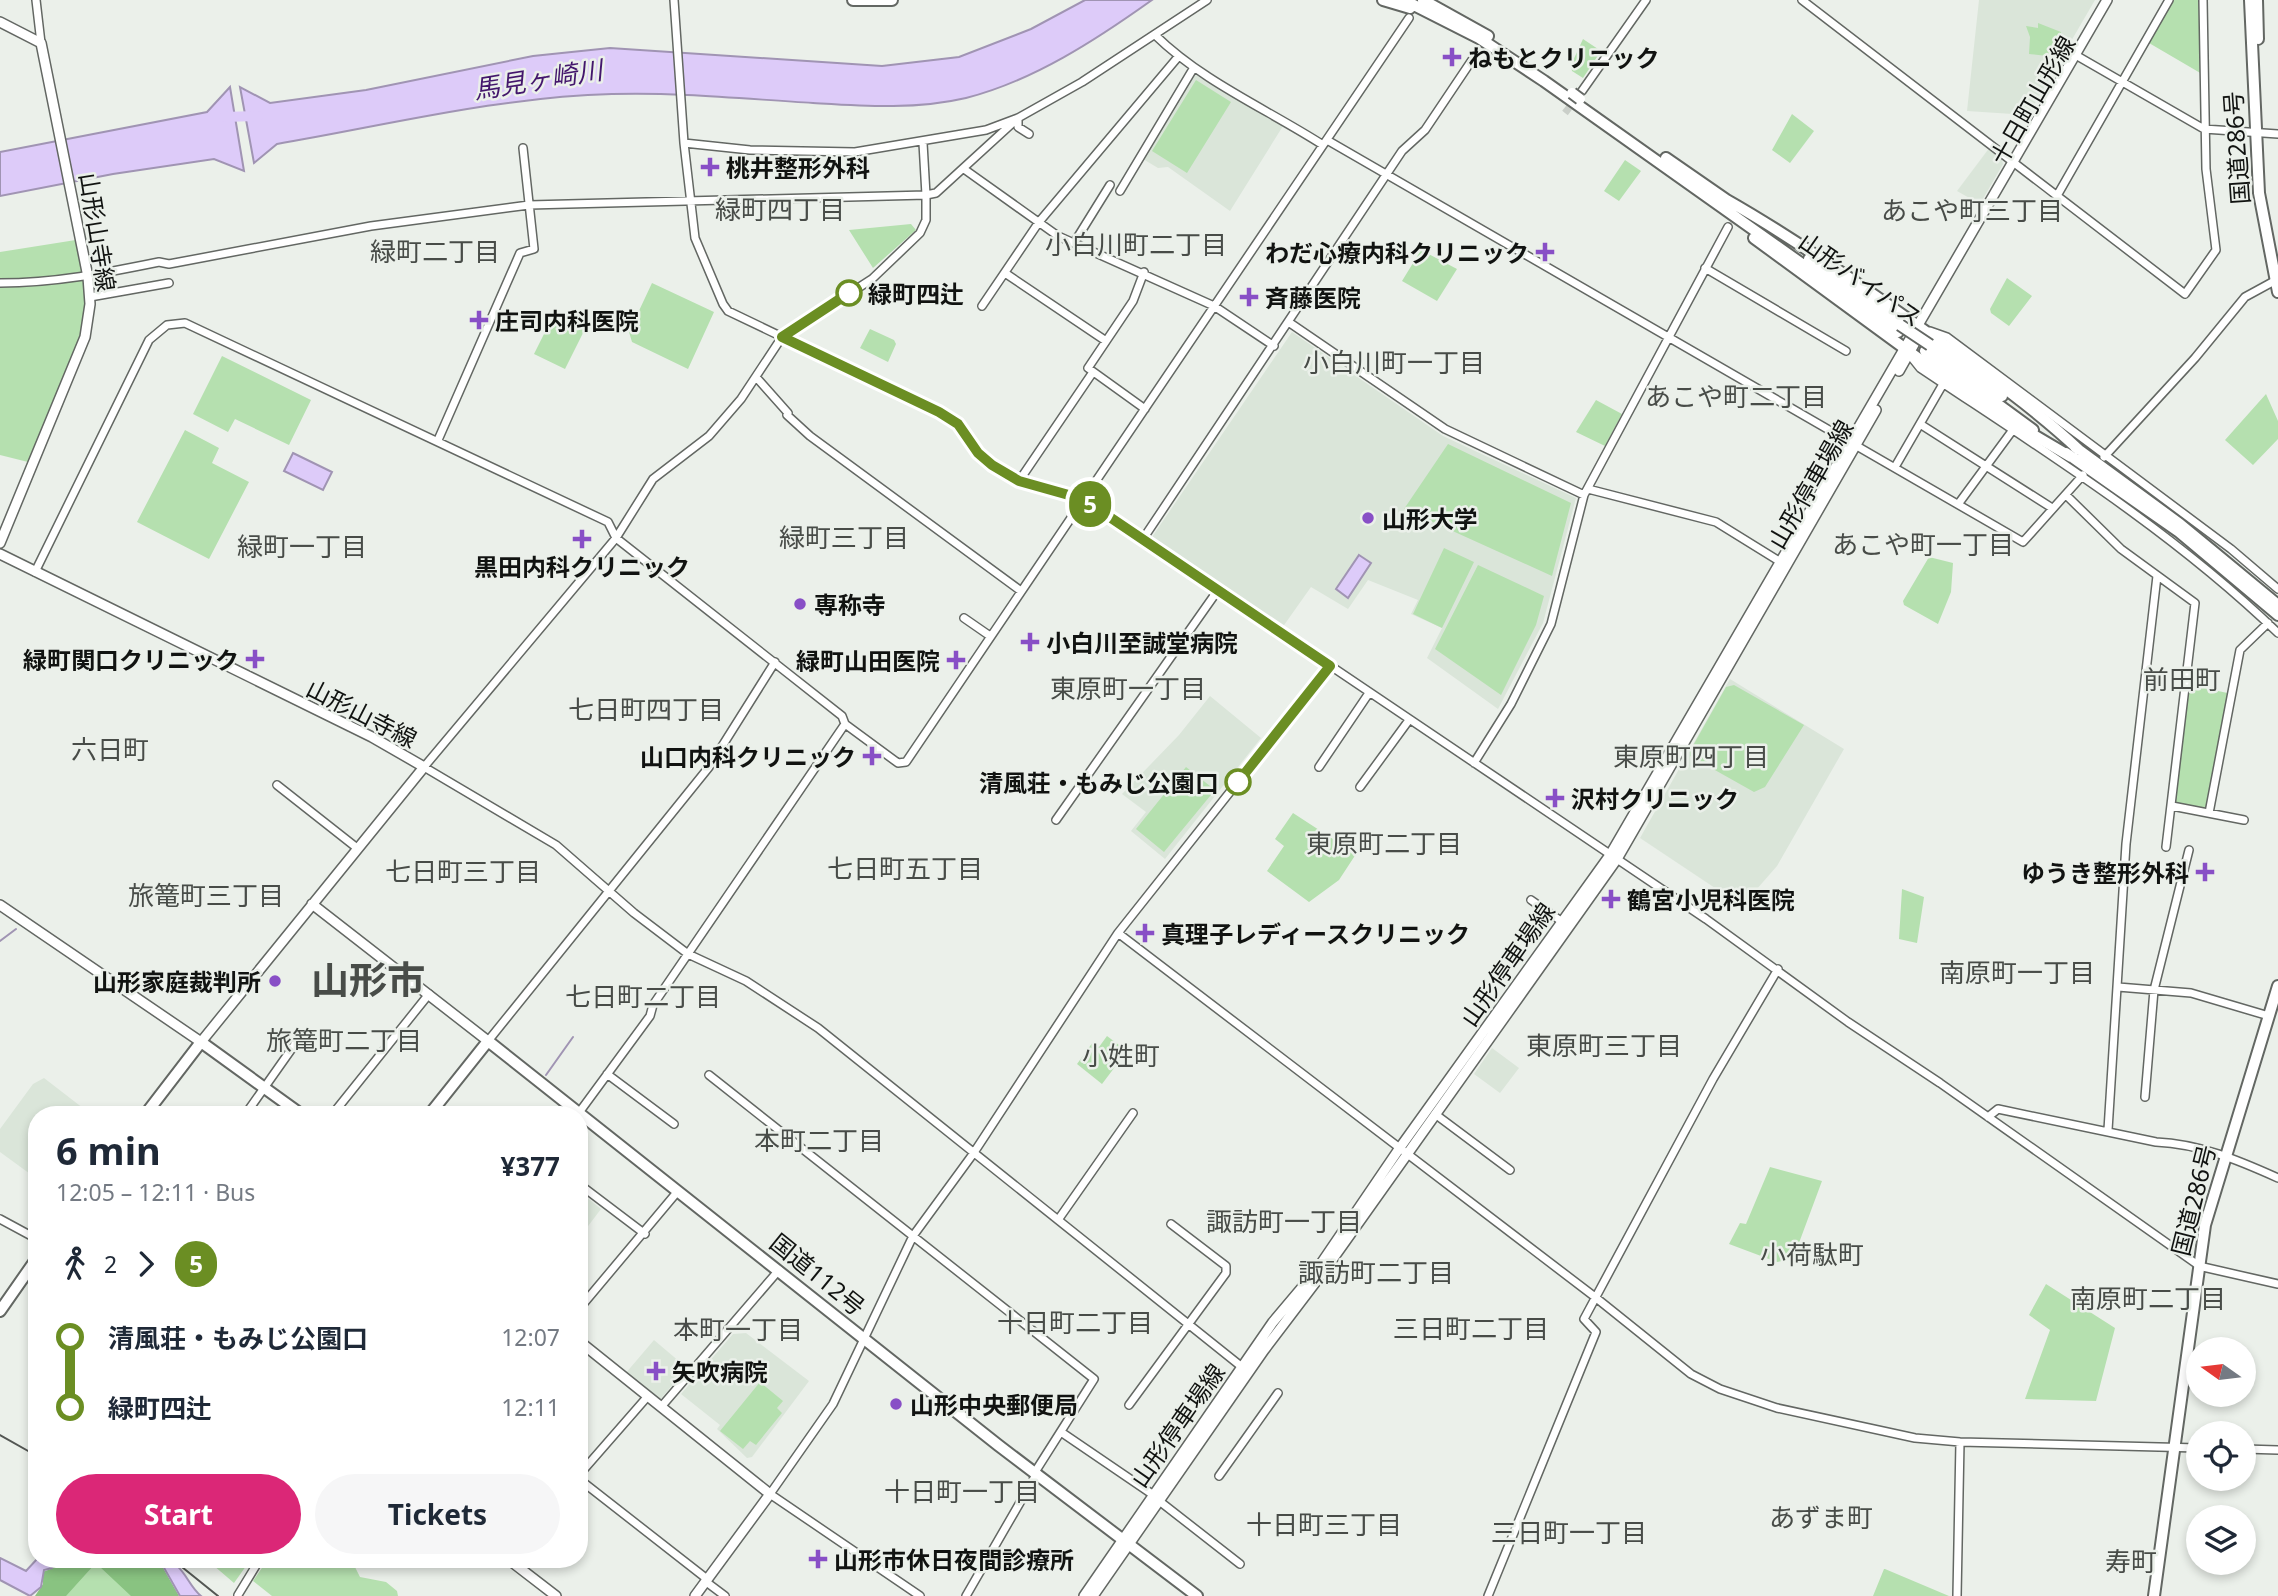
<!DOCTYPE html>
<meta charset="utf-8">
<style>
body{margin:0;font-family:"Noto Sans","Noto Sans JP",sans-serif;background:#f6f6f7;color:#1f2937;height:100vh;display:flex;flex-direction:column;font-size:26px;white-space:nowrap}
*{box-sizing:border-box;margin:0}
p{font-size:23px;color:#747a83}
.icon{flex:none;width:38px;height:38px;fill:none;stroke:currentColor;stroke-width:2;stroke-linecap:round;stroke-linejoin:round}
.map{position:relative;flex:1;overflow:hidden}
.details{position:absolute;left:28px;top:1106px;width:560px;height:462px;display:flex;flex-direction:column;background:#fff;border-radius:28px;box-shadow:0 4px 10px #0003}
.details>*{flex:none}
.badge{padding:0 14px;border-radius:23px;font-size:24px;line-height:46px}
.needle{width:46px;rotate:284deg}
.buttons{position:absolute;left:2186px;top:1337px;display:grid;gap:14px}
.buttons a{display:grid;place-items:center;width:70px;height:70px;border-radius:50%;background:#fff;box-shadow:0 4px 10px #0003;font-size:35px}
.map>.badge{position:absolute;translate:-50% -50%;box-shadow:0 0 0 4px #fff}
.legs{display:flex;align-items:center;gap:10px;height:77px;padding:0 28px;font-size:23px}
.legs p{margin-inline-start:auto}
.headline{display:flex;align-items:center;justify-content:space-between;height:119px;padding:0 28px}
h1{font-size:38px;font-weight:700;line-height:52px}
.button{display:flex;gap:14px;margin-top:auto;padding:14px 28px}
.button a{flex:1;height:80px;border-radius:42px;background:#db2777;color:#fff;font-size:28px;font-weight:700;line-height:80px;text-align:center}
.button a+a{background:#f6f6f7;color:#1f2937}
ul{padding:0 28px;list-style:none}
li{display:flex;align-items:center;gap:24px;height:70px;font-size:26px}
li i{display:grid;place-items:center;width:10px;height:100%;margin:0 9px;background:currentColor}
li i::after{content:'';width:18px;height:18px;margin:-9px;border:5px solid;border-radius:50%;background:#fff}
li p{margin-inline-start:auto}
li:first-child i{background:linear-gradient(#0000 50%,currentColor 0)}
li:last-child i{background:linear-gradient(currentColor 50%,#0000 0)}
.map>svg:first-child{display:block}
.built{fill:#dae5d9}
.green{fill:#b5e0af}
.forest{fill:#89c381}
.water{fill:#ddcbf9;stroke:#a094b3;stroke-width:2}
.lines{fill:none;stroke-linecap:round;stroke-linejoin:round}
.stream{stroke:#a094b3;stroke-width:2}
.river{stroke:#ddcbf9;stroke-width:10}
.minor-tunnel{stroke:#cacfc9;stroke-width:7;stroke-dasharray:7 3.5;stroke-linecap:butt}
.minor-casing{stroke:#636763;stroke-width:10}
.major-casing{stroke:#636763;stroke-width:12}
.highway-casing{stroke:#636763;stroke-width:14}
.minor{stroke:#fff;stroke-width:7}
.major{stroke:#fff;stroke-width:9}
.highway{stroke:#fff;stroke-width:10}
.rail{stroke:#535653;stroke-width:2}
.highway-bridge-casing{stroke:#636763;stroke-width:14;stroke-linecap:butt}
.highway-bridge{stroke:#fff;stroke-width:10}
.line-1-casing{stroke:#fff;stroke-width:16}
.line-1{stroke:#6b8e23;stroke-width:10}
.poi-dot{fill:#884fc6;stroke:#ebf0ea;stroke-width:2.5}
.stop-1-dot{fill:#fff;stroke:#6b8e23;stroke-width:3.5}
.labels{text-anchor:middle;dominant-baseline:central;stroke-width:5;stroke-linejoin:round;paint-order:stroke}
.poi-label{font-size:24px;font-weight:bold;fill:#111311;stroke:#ebf0ea;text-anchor:start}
.street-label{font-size:24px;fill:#111311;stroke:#ebf0ea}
.stop-label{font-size:24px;font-weight:bold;fill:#111311;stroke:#ebf0ea;text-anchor:start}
.water-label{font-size:26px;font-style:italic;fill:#43166c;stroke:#ebf0ea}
.neighbourhood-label{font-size:26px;fill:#484c48;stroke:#ebf0ea}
.town-label{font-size:38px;font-weight:bold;fill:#484c48;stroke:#ebf0ea}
</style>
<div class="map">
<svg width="2278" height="1596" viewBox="0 0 2278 1596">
<rect width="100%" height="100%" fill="#ebf0ea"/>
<path class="built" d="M1979,0H2095L2028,115L1967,111Z
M1194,74L1283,126L1230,211L1168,167L1158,168L1143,159Z
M1990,147L2001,157L2003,164L1980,204L1957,191Z
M1292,332L1443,436L1576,498L1543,623L1498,709L1427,658L1442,628L1411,614L1418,600L1368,580L1348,609L1311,587L1282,628L1152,537Z
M1730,679L1844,749L1777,866L1742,906L1640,838Z
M1210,696L1261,738L1165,859L1131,831L1146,812L1122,794L1179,735Z
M1492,1048L1519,1068L1500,1093L1474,1074Z
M44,1078L92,1115H37V1179L0,1152V1129L33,1084Z
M579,1191L601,1209L579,1238Z
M746,1333L809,1381L752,1457L747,1458L717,1429L720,1425L681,1394L733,1334Z
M654,1340L687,1368L658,1402L625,1374Z"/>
<path class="green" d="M2174,0H2200L2202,74L2149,43Z
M2038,23L2061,32L2062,48L2056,57L2029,54L2030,37L2026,26L2038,28Z
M1583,39L1601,51L1583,78L1572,71L1571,65Z
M1196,80L1231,102L1187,173L1152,151Z
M1792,114L1814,131L1790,163L1772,150Z
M1625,160L1641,171L1619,201L1604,191Z
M911,224L916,230L873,268L849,230Z
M82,239L89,319L32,463L0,455V252Z
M1421,250L1457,269L1437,301L1402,281Z
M2007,278L2032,296L2009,326L1991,313L1990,309Z
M652,283L714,312L688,369L632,342L629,332Z
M554,314L585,329L565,369L534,354Z
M870,329L894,340L896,344L888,362L860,348Z
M222,356L311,400L289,445L235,419L228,432L193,414Z
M2266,394L2278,421V439L2253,465L2225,440Z
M1596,400L1622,414L1605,446L1576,432Z
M185,430L219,448L212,463L249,482L209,559L137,522Z
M1448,444L1571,503L1552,576L1404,509Z
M1444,548L1474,562L1442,628L1413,614Z
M1929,557L1953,563L1951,592L1938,624L1904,605L1903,601Z
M1478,565L1544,596L1536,625L1501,695L1435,649Z
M2186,684L2232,694L2209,813L2172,806Z
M1734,685L1804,725L1765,787L1754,792L1690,756V751L1726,687Z
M1186,767L1215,790L1164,852L1136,829Z
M1293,813L1356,854L1339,880L1309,902L1267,871L1284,846L1275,839Z
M1902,889L1924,897L1917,943L1899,939Z
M1107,1036L1127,1051L1102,1084L1077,1064L1093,1042L1099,1047Z
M1770,1167L1822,1181L1793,1259L1777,1262L1729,1244L1740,1223L1746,1224Z
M2046,1284L2115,1328L2096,1401L2025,1399L2050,1330L2029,1315Z
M760,1382L783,1401L777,1408L782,1413L756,1445L750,1441L743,1449L720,1431Z
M60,1559H142L178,1596H36Z
M206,1559H251L234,1583Z
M268,1559H344L354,1565L360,1577L386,1582L397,1591L398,1596H272L253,1581Z
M1884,1569H1885L1949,1596H1873Z"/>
<path class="forest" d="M59,1559H158L179,1596H131L99,1566L94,1565L66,1596H35L43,1584V1572L53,1568Z"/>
<path class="water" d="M1085,0H1152C1096,40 1033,81 966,98C915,110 863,106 813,103C746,99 679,92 612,94C499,97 388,125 277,144L254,163L240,87L270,103L366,90L533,56L610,48L882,66L959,57L1031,29Z
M230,87L244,171L214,159L113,174L0,196V152L207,112Z
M293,453L332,472L323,490L284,471Z
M1359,555L1371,563L1348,598L1336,589Z
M0,1558L26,1571L37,1559H58L52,1568L44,1570L41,1587L30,1596L0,1580Z
M159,1559C183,1559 186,1584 201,1596H180Z"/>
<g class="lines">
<path class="stream" d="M0,941L16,929
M546,1075L573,1037"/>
<path class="river" d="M224,117L258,116"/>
<path class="minor-tunnel" d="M1565,113L1575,100"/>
<defs>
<path id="minor" d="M36,0L41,43
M674,0L684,143L695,238L723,304L728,311L939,412L958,424L978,453L992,465L1019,481L1083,499L1706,919L1848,1022L1940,1083L2198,1265
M1802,0L2185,294L2216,250L2206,169L2203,0
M1155,35C1203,82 1267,109 1323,145
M2079,57L2204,129L2278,134
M1582,91L1646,0
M1018,118L936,193L926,195V220L920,233L872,279L782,337L741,399L709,436L653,479L616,538L424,767L556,845L634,913L688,954L746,981L818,1028L1242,1367
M1018,118V127L1029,134
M1327,140L2023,542L2083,475
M684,143L750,150L855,152L986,130L1018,118L1082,82L1207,0
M964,169L1058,236L1214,306L1274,346
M1120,191L1193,69
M2058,194L2169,0
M1074,243L1110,185
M1705,268L1846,351
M1144,272L1133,301L1088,368L1145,409
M1005,273L1106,341
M0,283C55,283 105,273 159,262L169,264L371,226L529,205L926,195L923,143
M90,297L169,283
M982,306L1039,222L1178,57
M1290,323L1445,429L1584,495
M1930,331L1947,337L2231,549L2278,589
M1912,358L1920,368C2044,451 2170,529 2278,633
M756,377L788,413
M787,415L810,436L1021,591
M1920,424L2052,508
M438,440L520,253L534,249L523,148
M2104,457L2195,358L2245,297L2278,279
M1895,467L1943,384
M1019,481L1093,372
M1588,489L1716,522L1784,564
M2066,495L2121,549L2195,603L2166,847
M1959,503L2012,431
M1143,539L1402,151L1425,130L1476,54
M35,572L149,340L167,325L185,323L608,522L616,538L842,716L845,724
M964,618L990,636
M1474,763L1511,704L1551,624L1584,495L1728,227
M1319,767L1369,693
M277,785L357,848
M1360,787L1409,720
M2172,806L2244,820
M2209,813L2240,650L2268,623
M1056,820L1218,590
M1531,900L1561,921
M1118,933L1595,1297L1691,1374L1720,1389L1777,1408L1915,1438L1960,1442L2198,1448
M2118,987L2191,993L2269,1016
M488,1041L709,767L775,662
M607,1074L674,1124
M709,1075L1094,1379L1035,1472
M2145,1097L2154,990L2189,850
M578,1114L650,1016L653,1005L845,724L898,763L906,762L1409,18
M1435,1114L1510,1170
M245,1115L300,1037
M332,1115L429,994
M1988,1117L1998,1109L2156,1142C2200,1144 2238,1160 2278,1178
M2108,1130L2126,844L2157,576
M579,1184L645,1234
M0,1219L37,1239
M1058,1220L1133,1113
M2203,1267L2278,1284
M579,1309L678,1191
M1129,1405L1226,1273V1266L1171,1224
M661,1407L779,1270
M1061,1432L1152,1494
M2244,1449L2278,1450
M579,1475L648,1396
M1219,1476L1278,1393
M579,1479L707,1579
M1158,1500L1240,1564
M705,1581L725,1596
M238,1595L260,1559
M920,1596L770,1494L833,1404L913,1236L973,1154L1118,933L1330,666
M966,1596L1037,1473
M1488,1596L1596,1332L1584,1319L1713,1079L1778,969
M1957,1596L1960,1442"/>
<path id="major" d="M0,22L41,43L88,277L90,304L85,337L0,543
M1899,371L1921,332
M0,554L372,737L424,767L201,1042L0,905
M312,904L488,1041
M579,1341L770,1494L695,1596
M508,1559L556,1596
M1084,1596L1273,1322L1316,1271L1399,1149L1610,855L2107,0
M1093,1596L1264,1350L1327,1267L1617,859L1876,410"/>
<path id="highway" d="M853,0H892
M1383,0L1410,8
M1404,0L1479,38L1544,81L1898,332
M1423,0L1488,36
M2250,0L2259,193L2278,292
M2257,0L2258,39
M1666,158L1731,203
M1725,199C1792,237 1854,281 1918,326C1973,365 2030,404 2079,450
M1754,238L1978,402L2071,457
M1809,259L1900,325
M1930,345L2002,396
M1925,351L2033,430
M2075,447L2180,524L2278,605
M2066,453L2179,532L2278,615
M145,1115L201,1042L302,1115
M429,1115L488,1041L998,1445L1197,1596
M0,1311L37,1258
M2154,1596L2205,1225L2278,986"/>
</defs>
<use href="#minor" class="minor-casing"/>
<use href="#major" class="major-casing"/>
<use href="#highway" class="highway-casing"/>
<use href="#minor" class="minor"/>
<use href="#major" class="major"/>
<use href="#highway" class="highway"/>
<path class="rail" d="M0,1435L37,1456
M172,1559L218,1596"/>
<defs>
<path id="highway-bridge" d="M1572,93L1580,99
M1900,325L1930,345"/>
</defs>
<use href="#highway-bridge" class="highway-bridge-casing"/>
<use href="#highway-bridge" class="highway-bridge"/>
</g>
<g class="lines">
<defs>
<path id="line-1" d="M849,293L782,337L939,412L958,424L978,453L992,465L1019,481L1083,499L1330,666L1238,782"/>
</defs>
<use href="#line-1" class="line-1-casing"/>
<use href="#line-1" class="line-1"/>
</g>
<g class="poi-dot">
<path d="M1448.5 46.5h7v7h7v7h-7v7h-7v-7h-7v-7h7z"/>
<path d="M706.5 156.5h7v7h7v7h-7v7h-7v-7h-7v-7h7z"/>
<path d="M1541.5 241.5h7v7h7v7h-7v7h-7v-7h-7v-7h7z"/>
<path d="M1245.5 286.5h7v7h7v7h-7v7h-7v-7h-7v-7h7z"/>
<path d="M475.5 309.5h7v7h7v7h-7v7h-7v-7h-7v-7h7z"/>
<circle cx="1368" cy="518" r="7"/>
<path d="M578.5 528.5h7v7h7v7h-7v7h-7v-7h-7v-7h7z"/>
<circle cx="800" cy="604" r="7"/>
<path d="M1026.5 631.5h7v7h7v7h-7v7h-7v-7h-7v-7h7z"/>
<path d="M251.5 648.5h7v7h7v7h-7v7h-7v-7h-7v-7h7z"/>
<path d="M952.5 649.5h7v7h7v7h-7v7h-7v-7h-7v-7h7z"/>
<path d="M868.5 745.5h7v7h7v7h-7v7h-7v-7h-7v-7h7z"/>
<path d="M1551.5 787.5h7v7h7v7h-7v7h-7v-7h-7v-7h7z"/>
<path d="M2201.5 861.5h7v7h7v7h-7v7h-7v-7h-7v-7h7z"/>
<path d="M1607.5 888.5h7v7h7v7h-7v7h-7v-7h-7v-7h7z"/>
<path d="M1141.5 922.5h7v7h7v7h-7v7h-7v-7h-7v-7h7z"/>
<circle cx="275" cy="981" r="7"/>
<path d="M652.5 1360.5h7v7h7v7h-7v7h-7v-7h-7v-7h7z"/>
<circle cx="896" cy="1404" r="7"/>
<path d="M814.5 1548.5h7v7h7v7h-7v7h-7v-7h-7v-7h7z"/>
</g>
<g class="stop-1-dot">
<circle cx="849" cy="293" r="12"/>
<circle cx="1238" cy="782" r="12"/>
</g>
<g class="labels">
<g class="poi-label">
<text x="1468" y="57">ねもとクリニック</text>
<text x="726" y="167">桃井整形外科</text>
<text x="1529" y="252" text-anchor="end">わだ心療内科クリニック</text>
<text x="1265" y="297">斉藤医院</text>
<text x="495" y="320">庄司内科医院</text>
<text x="1382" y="518">山形大学</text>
<text x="582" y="566" text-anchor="middle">黒田内科クリニック</text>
<text x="814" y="604">専称寺</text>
<text x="1046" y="642">小白川至誠堂病院</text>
<text x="239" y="659" text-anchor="end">緑町関口クリニック</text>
<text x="940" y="660" text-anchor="end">緑町山田医院</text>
<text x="856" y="756" text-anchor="end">山口内科クリニック</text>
<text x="1571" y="798">沢村クリニック</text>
<text x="2189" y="872" text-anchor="end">ゆうき整形外科</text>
<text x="1627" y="899">鶴宮小児科医院</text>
<text x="1161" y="933">真理子レディースクリニック</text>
<text x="261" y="981" text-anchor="end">山形家庭裁判所</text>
<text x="672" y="1371">矢吹病院</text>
<text x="910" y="1404">山形中央郵便局</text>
<text x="834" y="1559">山形市休日夜間診療所</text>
</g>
<g class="street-label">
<text transform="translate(2032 100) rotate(-60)">十日町山形線</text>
<text transform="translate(2236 148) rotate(-94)">国道286号</text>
<text transform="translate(98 232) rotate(81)">山形山寺線</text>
<text transform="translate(1861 279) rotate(35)">山形バイパス</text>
<text transform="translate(1810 484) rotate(-60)">山形停車場線</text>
<text transform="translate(362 713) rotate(27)">山形山寺線</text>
<text transform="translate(1507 964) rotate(-55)">山形停車場線</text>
<text transform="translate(2193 1200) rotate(-76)">国道286号</text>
<text transform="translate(818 1274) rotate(39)">国道112号</text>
<text transform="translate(1177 1425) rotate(-55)">山形停車場線</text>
</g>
<g class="stop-label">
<text x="868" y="293">緑町四辻</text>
<text x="1219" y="782" text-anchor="end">清風荘・もみじ公園口</text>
</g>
<g class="water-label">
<text transform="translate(538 79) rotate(-9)">馬見ヶ崎川</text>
</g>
<g class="neighbourhood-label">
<text x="780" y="209">緑町四丁目</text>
<text x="1972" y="210">あこや町三丁目</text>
<text x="1136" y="244">小白川町二丁目</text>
<text x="435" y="251">緑町二丁目</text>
<text x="1394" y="362">小白川町一丁目</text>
<text x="1736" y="396">あこや町二丁目</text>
<text x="844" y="537">緑町三丁目</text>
<text x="1923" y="544">あこや町一丁目</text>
<text x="302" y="546">緑町一丁目</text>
<text x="2182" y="679">前田町</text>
<text x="1128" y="688">東原町一丁目</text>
<text x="646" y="709">七日町四丁目</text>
<text x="110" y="749">六日町</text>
<text x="1691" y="756">東原町四丁目</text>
<text x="1384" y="843">東原町二丁目</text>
<text x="905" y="868">七日町五丁目</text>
<text x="463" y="871">七日町三丁目</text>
<text x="206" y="895">旅篭町三丁目</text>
<text x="2017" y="972">南原町一丁目</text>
<text x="643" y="996">七日町二丁目</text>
<text x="344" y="1040">旅篭町二丁目</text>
<text x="1604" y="1045">東原町三丁目</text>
<text x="1121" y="1055">小姓町</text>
<text x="819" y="1140">本町二丁目</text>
<text x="1284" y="1221">諏訪町一丁目</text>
<text x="1812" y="1254">小荷駄町</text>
<text x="1376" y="1272">諏訪町二丁目</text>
<text x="2148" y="1298">南原町二丁目</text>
<text x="1075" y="1322">十日町二丁目</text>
<text x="1471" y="1328">三日町二丁目</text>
<text x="738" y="1329">本町一丁目</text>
<text x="962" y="1491">十日町一丁目</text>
<text x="1821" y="1517">あずま町</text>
<text x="1324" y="1524">十日町三丁目</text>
<text x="1569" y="1532">三日町一丁目</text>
<text x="2131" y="1561">寿町</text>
</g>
<g class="town-label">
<text x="368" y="979">山形市</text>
</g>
</g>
</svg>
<div class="buttons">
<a><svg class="needle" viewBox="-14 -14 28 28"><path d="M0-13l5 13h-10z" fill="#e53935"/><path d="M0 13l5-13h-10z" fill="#747a83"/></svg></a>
<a><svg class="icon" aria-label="locate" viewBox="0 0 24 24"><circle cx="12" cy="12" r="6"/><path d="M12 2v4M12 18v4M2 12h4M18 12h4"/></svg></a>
<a><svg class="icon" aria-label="layers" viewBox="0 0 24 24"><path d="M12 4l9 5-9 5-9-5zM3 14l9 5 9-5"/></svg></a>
</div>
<b class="badge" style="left:1090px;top:504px;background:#6b8e23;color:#fff">5</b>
<section class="details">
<div class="headline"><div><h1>6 min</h1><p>12:05 – 12:11 · Bus</p></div><b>¥377</b></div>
<div class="legs"><svg class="icon" aria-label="walk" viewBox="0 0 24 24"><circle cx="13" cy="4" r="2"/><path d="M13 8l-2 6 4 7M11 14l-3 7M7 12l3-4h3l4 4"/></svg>2<svg class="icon" aria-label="forward" viewBox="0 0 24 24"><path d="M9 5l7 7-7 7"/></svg><b class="badge" style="background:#6b8e23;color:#fff">5</b></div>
<ul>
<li><i style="color:#6b8e23"></i><b>清風荘・もみじ公園口</b><p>12:07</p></li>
<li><i style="color:#6b8e23"></i><b>緑町四辻</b><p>12:11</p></li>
</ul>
<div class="button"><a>Start</a><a>Tickets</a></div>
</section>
</div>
